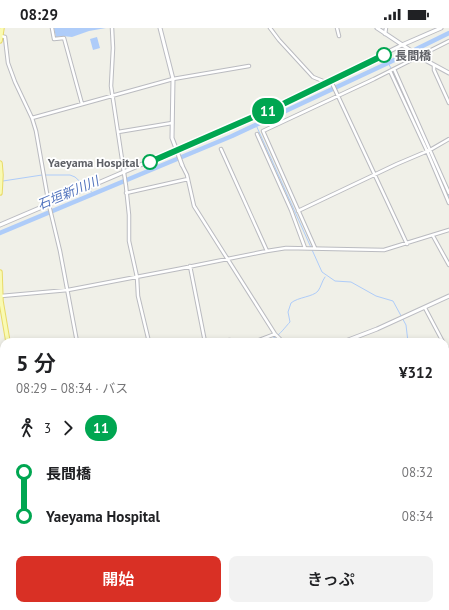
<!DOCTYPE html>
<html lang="ja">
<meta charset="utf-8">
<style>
body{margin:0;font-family:"PT Sans","Noto Sans JP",sans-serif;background:#f2f2f2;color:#202124;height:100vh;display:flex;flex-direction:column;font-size:15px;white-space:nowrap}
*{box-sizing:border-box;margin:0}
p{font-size:13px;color:#757577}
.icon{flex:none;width:22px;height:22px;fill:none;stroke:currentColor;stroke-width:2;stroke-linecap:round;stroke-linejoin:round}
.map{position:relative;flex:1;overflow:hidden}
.details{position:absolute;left:0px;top:310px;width:449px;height:272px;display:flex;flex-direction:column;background:#fff;border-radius:12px 12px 0 0;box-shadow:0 2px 6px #0003}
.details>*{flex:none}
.badge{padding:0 8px;border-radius:13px;font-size:14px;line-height:26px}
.map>.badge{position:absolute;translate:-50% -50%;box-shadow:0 0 0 2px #fff}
.legs{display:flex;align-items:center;gap:6px;height:44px;padding:0 16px;font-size:13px}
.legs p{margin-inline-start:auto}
.head{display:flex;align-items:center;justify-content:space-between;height:68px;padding:0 16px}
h1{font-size:22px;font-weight:600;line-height:30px}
.button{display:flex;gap:8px;margin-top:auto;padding:8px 16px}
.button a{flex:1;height:46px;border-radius:8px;background:#d93025;color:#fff;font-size:16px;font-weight:600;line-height:46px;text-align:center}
.button a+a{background:#f2f2f2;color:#202124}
ul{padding:0 16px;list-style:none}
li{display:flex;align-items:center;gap:14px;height:44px;font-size:15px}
li i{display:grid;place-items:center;width:6px;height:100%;margin:0 5px;background:currentColor}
li i::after{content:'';width:10px;height:10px;margin:-5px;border:3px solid;border-radius:50%;background:#fff}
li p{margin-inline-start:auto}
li:first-child i{background:linear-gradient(#0000 50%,currentColor 0)}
li:last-child i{background:linear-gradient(currentColor 50%,#0000 0)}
.status{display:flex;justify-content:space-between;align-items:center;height:28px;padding:0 20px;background:#fff;direction:ltr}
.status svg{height:11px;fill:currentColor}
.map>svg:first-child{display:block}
.water{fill:#aeccf9}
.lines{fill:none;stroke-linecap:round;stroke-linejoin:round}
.stream{stroke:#aeccf9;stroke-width:1}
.river{stroke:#aeccf9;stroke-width:4.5}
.street-casing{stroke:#babbc0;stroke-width:4.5}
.secondary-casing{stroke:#bbbcc2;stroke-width:5}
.primary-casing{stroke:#e8da68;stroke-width:5.5}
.street{stroke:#fff;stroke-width:2.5}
.secondary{stroke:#fff;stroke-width:3}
.primary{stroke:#f9fab3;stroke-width:3.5}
.line-1-casing{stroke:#fff;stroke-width:9}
.line-1{stroke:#00a651;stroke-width:6}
.stop-1-dot{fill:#fff;stroke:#00a651;stroke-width:2}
.labels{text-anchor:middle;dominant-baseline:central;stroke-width:3.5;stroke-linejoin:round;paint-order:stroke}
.stop-label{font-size:12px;font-weight:bold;fill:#5f6167;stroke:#fff;text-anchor:start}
.water-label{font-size:13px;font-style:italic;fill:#5173bd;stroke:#fff}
</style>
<div class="status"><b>08:29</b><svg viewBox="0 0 49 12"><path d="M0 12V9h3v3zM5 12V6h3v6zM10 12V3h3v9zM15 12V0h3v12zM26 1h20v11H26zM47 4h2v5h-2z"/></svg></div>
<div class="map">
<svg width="449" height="582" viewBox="0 0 449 582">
<rect width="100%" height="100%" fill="#f0f0e8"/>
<path class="water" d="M54,0H106L89,3L72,9L62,8L56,9Z
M97,9L100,20L93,22L90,11Z"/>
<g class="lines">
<path class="stream" d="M388,35L391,40
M392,43L413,89
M256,97L322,244L335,253L351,254L376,268L393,273L406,297L408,314
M434,135L449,169
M45,147H70L75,149L86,159
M3,153L42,147
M88,161L94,166
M278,307C281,305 287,297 290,294L288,284L291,275C298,269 313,269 318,263C321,259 322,253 325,249
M261,314L269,313L275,309
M445,445L449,447"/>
<path class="river" d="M0,205L232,108L388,35L449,5"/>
<defs>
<path id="street" d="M52,0L54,11L64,10L82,76
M112,0L113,20L111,58L126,158L129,187V213L137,249L138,268L149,314
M270,0L279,12L313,49L328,55
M337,0L339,8
M385,6L386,0
M1,8L5,9L8,35L15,54L32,90L36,103L49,177L60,223L77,314
M434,38V42L449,75
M394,41L449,165
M390,43L427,123L449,175
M331,53L407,216
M32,90L173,51L249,38
M118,104L172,95
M257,106L291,182L305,220
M221,121L267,223
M182,137L187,147L194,178L275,306L283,314
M126,165L188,151
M298,183L397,136L430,122L449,111
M433,208L449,237
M315,220L263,103L374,51L449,13
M190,238L205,314
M1,268L68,262L178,241L267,223L286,220L384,222L449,202
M425,280L443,314
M227,314L229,312L245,314
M254,314L275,306
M445,317L449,325
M445,385L449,383
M0,388L4,386
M445,433L449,434
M445,499L449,508
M445,536L449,534
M0,541L4,549
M445,558L449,568
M18,578L19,582
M118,578L120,582
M208,578L210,582
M418,578L420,582
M12,582L16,578
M157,582L166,578
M300,582L301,578"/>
<path id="secondary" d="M160,0L173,51L172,110L177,123
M377,0L425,32L449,45
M178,126L182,137
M0,197L285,75L402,17L441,0
M343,314L377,301L449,268
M0,485L4,482"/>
<path id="primary" d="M0,13L2,0
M0,135L1,147L0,165
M0,244L1,273L8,314
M0,370L4,363
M0,422L4,428
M87,578L91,582"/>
</defs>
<use href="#street" class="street-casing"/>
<use href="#secondary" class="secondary-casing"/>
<use href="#primary" class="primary-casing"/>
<use href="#street" class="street"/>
<use href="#secondary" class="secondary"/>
<use href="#primary" class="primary"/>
</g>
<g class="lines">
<defs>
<path id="line-1" d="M150,134L285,75L384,27"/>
</defs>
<use href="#line-1" class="line-1-casing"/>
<use href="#line-1" class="line-1"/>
</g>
<g class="stop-1-dot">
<circle cx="384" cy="27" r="7"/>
<circle cx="150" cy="134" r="7"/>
</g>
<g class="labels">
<g class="stop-label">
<text x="395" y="27">長間橋</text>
<text x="139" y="134" text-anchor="end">Yaeyama Hospital</text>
</g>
<g class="water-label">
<text transform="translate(68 165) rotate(-23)">石垣新川川</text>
</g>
</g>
</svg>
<b class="badge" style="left:268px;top:83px;background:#00a651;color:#fff">11</b>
<section class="details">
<div class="head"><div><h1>5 分</h1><p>08:29 – 08:34 · バス</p></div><b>¥312</b></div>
<div class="legs"><svg class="icon" aria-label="walk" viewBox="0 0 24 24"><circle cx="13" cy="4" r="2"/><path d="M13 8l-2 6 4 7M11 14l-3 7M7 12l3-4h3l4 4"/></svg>3<svg class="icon" aria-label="forward" viewBox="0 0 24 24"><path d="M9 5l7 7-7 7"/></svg><b class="badge" style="background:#00a651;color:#fff">11</b></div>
<ul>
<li><i style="color:#00a651"></i><b>長間橋</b><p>08:32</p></li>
<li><i style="color:#00a651"></i><b>Yaeyama Hospital</b><p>08:34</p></li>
</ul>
<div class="button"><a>開始</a><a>きっぷ</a></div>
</section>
</div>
